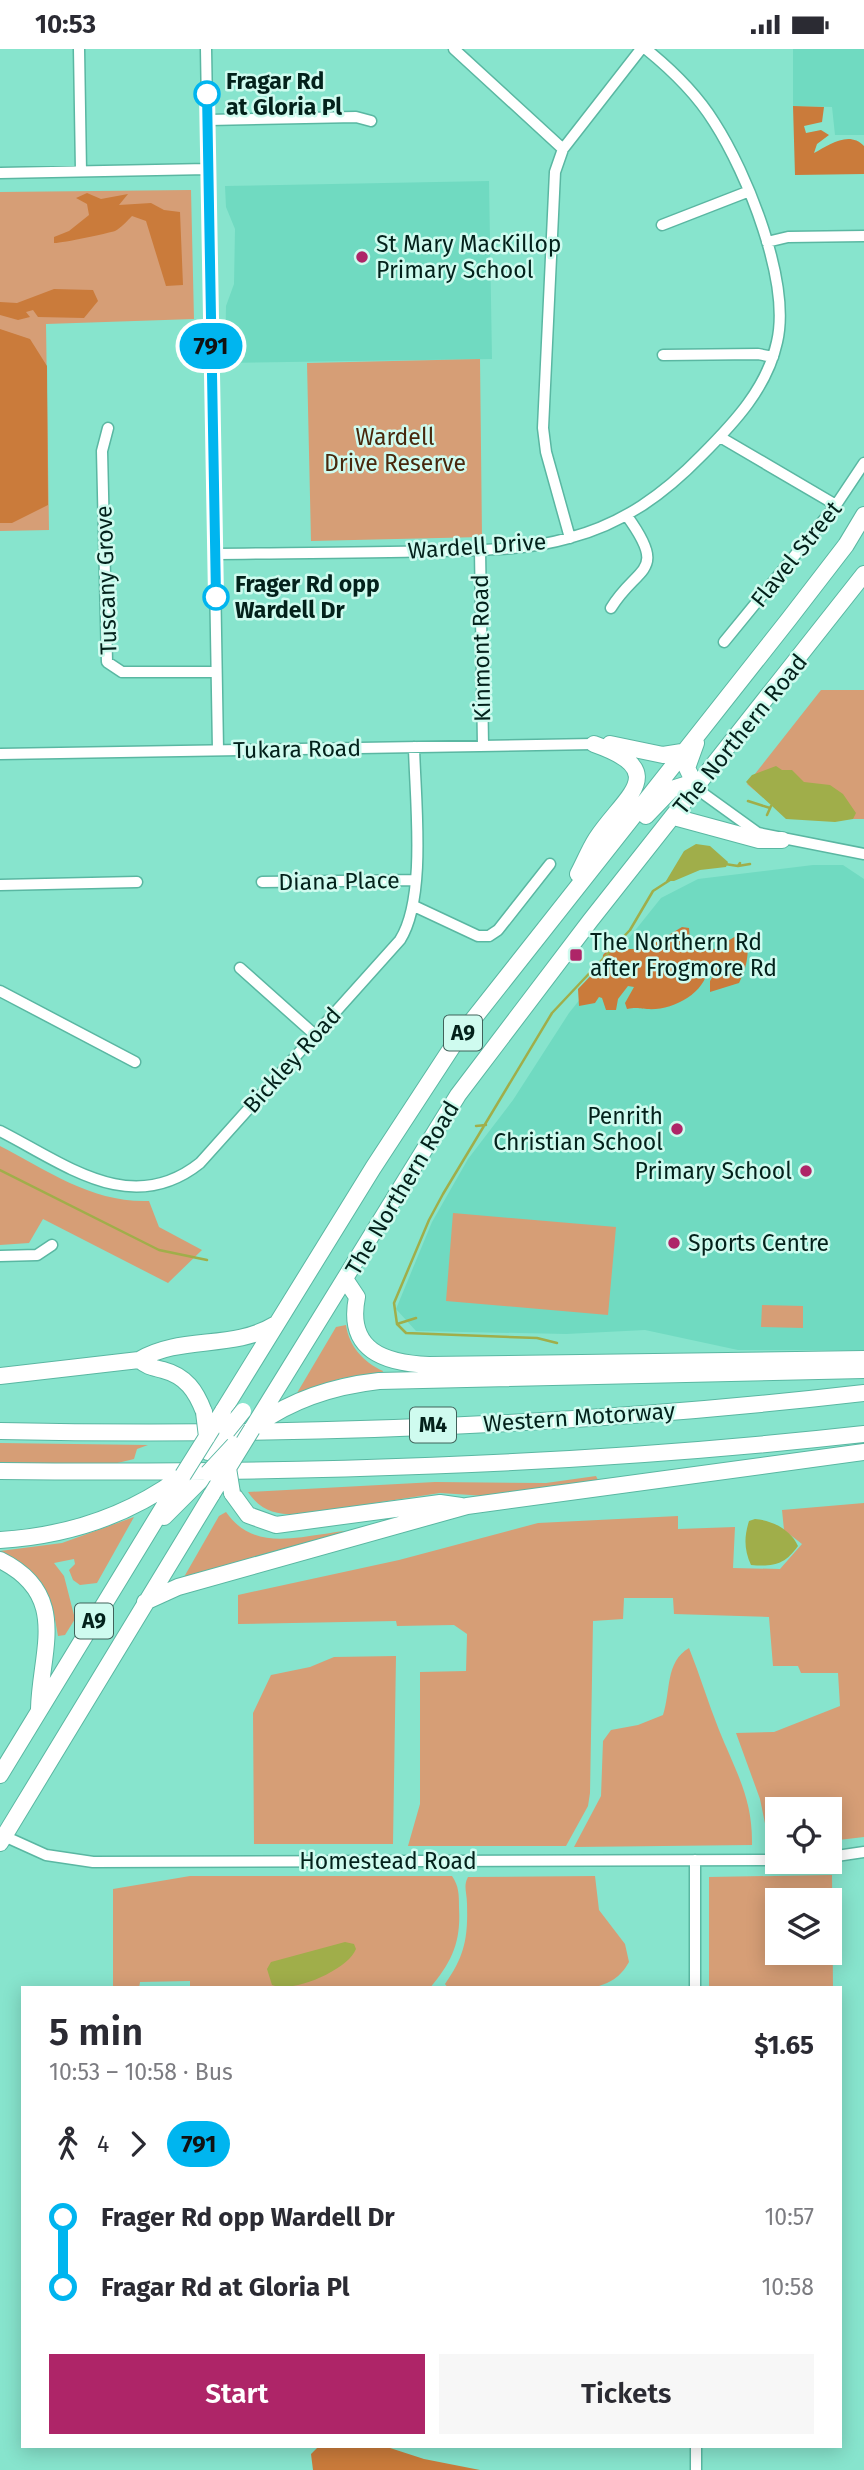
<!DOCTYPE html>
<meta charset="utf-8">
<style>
body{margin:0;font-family:"Fira Sans",sans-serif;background:#f7f7f7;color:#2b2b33;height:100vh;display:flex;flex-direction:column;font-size:26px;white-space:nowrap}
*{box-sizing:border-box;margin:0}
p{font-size:23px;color:#7c7c81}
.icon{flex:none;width:38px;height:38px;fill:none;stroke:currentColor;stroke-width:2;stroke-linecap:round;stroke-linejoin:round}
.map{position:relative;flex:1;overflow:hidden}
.side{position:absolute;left:21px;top:1937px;width:821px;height:462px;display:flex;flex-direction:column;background:#fff;border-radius:0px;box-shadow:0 4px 18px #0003}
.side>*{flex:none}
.badge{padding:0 14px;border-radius:23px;font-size:24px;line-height:46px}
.fabs{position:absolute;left:765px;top:1748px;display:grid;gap:14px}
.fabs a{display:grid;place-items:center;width:77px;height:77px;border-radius:0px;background:#fff;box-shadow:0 4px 18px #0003;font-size:35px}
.map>.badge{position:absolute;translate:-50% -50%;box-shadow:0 0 0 4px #fff}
.legs{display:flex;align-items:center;gap:10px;height:77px;padding:0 28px;font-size:23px}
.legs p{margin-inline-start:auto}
.summary{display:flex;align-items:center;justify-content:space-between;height:119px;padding:0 28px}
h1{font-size:38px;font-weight:600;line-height:52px}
.primary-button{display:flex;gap:14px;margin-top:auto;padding:14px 28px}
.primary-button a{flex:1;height:80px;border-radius:0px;background:#ae2568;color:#fff;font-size:28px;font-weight:600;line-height:80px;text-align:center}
.primary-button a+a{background:#f7f7f7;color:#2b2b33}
ul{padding:0 28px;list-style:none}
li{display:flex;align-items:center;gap:24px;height:70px;font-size:26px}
li i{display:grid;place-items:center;width:10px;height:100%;margin:0 9px;background:currentColor}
li i::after{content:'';width:18px;height:18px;margin:-9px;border:5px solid;border-radius:50%;background:#fff}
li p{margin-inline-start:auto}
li:first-child i{background:linear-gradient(#0000 50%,currentColor 0)}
li:last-child i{background:linear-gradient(currentColor 50%,#0000 0)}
.status{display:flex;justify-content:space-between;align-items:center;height:49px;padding:0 35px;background:#fff;direction:ltr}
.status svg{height:19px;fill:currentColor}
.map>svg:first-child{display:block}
.built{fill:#70dac1}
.green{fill:#d69e76;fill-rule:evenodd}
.forest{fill:#ca7b3b}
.water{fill:#a0ae4a}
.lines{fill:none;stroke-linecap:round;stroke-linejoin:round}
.stream{stroke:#a0ae4a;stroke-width:2.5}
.minor-casing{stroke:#5ab7a2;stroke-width:13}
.highway-casing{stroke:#5ab7a2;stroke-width:18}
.minor{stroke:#fff;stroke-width:10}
.highway{stroke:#fff;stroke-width:16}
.highway-bridge-casing{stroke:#5ab7a2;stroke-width:18;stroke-linecap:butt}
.highway-bridge{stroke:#fff;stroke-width:16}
.line-1-casing{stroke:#fff;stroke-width:16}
.line-1{stroke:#00b5ef;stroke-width:10}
.stop-1-dot{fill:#fff;stroke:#00b5ef;stroke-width:3.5}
.poi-dot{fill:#ae2568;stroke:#cffbef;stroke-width:2.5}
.labels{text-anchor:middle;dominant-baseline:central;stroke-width:5;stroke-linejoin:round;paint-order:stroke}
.shield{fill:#cffbef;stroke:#40625b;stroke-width:2}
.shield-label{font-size:21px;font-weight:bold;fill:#03211b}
.stop-label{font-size:23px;font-weight:bold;fill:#03211b;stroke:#cffbef;text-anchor:start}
.poi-label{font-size:23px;fill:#03211b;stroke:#cffbef;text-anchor:start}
.park-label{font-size:23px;fill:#48270c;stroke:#cffbef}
.street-label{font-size:23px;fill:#03211b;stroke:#cffbef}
</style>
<div class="status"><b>10:53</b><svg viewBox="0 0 49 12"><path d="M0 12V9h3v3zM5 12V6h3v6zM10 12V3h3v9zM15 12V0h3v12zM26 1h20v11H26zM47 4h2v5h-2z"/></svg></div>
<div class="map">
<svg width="864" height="2421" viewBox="0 0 864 2421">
<rect width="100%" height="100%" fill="#87e4cd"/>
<path class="built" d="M793,0H864V86H835L832,58L793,57Z
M489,132L492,310L225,314L226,257L234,235L235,180L226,158L225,137Z
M813,816H843L864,830V1301H738L645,1281L566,1285L416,1282L396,1260L432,1173L468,1110L513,1051L569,964L661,849L698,830Z"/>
<path class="green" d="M191,141L194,270L46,275L49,481L0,482V143Z
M480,310L482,488L311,492L307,314Z
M821,641H864V770H789L747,735Z
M0,1097C48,1122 93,1154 149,1152L159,1178L202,1201L168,1234L43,1170L29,1194L0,1196Z
M453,1164L616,1178L608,1266L446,1252Z
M762,1256L803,1257V1279L761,1278Z
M346,1276C349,1297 363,1313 383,1322L382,1326L342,1329L297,1344L336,1278Z
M0,1394L148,1396L137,1400L134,1410L105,1417L0,1415Z
M596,1427L598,1431L486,1447L440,1444L303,1465C279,1466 262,1464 248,1443L435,1433L546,1434Z
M864,1454V1788L830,1792V1760H777V1794H769L760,1750L736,1684L774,1683L840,1657L838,1624H801L798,1617H773L769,1568L674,1565L673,1549H624L623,1570L593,1572L590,1744L588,1757L566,1797H408L420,1755V1623L466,1622L467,1585L454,1576L397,1577L396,1572L238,1575V1546L399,1511L538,1474L678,1467V1480L735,1478L733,1519L780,1520L802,1495L784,1481L782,1461Z
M226,1463C251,1499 288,1490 324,1485C333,1484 343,1481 350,1483L184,1528L219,1467Z
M134,1468L97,1534L80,1536L73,1531L69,1521L75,1515L74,1510L54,1514L64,1527L75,1570L65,1586L58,1587L54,1565L46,1544L0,1502L62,1494Z
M689,1599C700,1626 708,1654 719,1681C736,1723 753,1750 752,1796L574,1798L601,1747L603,1692L611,1681L638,1676L663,1666C671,1642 665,1613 689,1599Z
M396,1607L393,1795H254L253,1664L271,1626L310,1618L334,1608Z
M832,1826L833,1939H709V1828ZM777,1852H830V1904H777Z
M190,1827H452C459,1837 459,1846 459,1859C461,1893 452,1913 430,1939H190V1932L140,1933L139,1939H113V1840Z
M595,1827L599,1861L625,1895L629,1913C620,1929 610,1934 593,1939H448L445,1935C465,1907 468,1888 467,1855C467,1844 463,1837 468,1828Z"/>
<path class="forest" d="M793,57L824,58L822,73L804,77L806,84L821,81L829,86L817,95L814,104C829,96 849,81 864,97V125L795,126Z
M87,144L101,150L128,145L119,156L151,154L164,161L180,163L183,236L166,237L146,172L132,167C127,172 121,179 115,182C109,184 58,195 54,194V188L69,182L89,166L87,155L76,149Z
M54,240L93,241L98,252L84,269L38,268L33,261L26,263L30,268L18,271L0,266V253L17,254Z
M0,280L30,290L47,317L48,456L12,474H0Z
M682,878L689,879L690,891L711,902L736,887H745C751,901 746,921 739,934L710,943V932L716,922L714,916L708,919C705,945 672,962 647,960C639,960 638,958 627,960L625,954L634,938L628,937L618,950L616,961H606L602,949L599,948L595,954L579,957L578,940L602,915L603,906L611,897C643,906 655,894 682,878Z
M318,2398H387L424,2410L480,2421H313L311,2405Z"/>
<path class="water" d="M776,717L782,721H792L804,733L830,736L843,745L856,764L853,770L835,773L786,770L746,733L752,726Z
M696,795L710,797L728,813L726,818L700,821L674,832H666L684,802Z
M755,1470C772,1471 791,1481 798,1497C785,1515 775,1518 751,1516C744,1501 744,1488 749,1472Z
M345,1893L354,1895L356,1900C348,1921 292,1945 272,1936L267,1920L271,1913Z"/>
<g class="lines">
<path class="stream" d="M748,752L770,759
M767,766L771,757
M725,815L738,817L740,814
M738,817L750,815
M476,1077L486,1076
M0,1121L159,1201L207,1211
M397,1275L416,1269
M557,1294L537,1289L406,1284L397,1275L394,1254L429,1171L443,1145L552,964L630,881L653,842L670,831"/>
<defs>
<path id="minor" d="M79,0L81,122
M206,0L218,701
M454,0L563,100
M208,71L356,68L371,72
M0,124L208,120
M662,176L747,143
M767,193L788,188L864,187
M663,306L758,305L773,308
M108,379L102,402L107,613L122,623H216
M720,388L836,456
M570,489L546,403L543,379L555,123L563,100L641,0
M480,501L483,697
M215,505C287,504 360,504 432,502C478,501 524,502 569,489C623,475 664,445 702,406C734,374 767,339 777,293C791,233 747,124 714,73C696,44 672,21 646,0
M611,559C637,516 669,525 627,467
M724,593L836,456L864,414
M0,705L594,695
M697,740L758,784L864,805
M262,833L416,831
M0,836L137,833
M414,857L478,887H489L498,881L550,815
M240,919L314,985
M0,942L135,1013
M0,1082C65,1115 131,1169 200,1114L400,891C427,849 415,749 414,698
M0,1207L37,1206L52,1196
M4,1787L46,1806L93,1813L777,1811
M830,1808L864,1803
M695,1811V1939
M696,2398V2421"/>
<path id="highway" d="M696,694L687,719L697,740
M610,695L663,706L682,703
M646,767L672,740L688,735L697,740
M674,768L759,791H782
M578,825C584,814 589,801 596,790C624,747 673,723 594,695
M345,1230L357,1248C346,1302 385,1314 429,1316L864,1310
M139,1311C148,1318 152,1318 163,1321C186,1327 196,1342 204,1363
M0,1327L139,1311C180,1286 233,1301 274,1276
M223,1362L373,1119L456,992L789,570L846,496L864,466
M257,1376C293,1350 335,1337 379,1332L864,1321
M252,1380L458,1046L590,872L864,525
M0,1382C288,1388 578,1377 864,1344
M208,1403L227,1382
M0,1422C289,1425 577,1417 864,1385
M232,1444L248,1466L276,1476L440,1454L461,1457
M164,1468L208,1424
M0,1491C66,1487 125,1468 178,1430
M0,1511C71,1546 40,1603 39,1660
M145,1553L178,1538L467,1457L864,1403
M0,1726L183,1426
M0,1794L212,1445"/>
</defs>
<use href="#minor" class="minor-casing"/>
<use href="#highway" class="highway-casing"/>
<use href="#minor" class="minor"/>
<use href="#highway" class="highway"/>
<defs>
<path id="highway-bridge" d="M204,1363L207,1388
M227,1382L243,1362
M228,1419L232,1444
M208,1424L234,1396
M183,1426L223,1362
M212,1445L252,1380"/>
</defs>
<use href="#highway-bridge" class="highway-bridge-casing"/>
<use href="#highway-bridge" class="highway-bridge"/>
</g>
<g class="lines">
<defs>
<path id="line-1" d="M207,45L216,548"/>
</defs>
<use href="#line-1" class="line-1-casing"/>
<use href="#line-1" class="line-1"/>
</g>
<g class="stop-1-dot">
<circle cx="207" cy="45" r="12"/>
<circle cx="216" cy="548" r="12"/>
</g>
<g class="poi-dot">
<circle cx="362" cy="208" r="7"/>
<rect x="569" y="899" width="14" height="14" rx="3.5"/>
<circle cx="677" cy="1080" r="7"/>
<circle cx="806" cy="1122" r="7"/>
<circle cx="674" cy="1194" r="7"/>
</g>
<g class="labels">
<g class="shield">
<rect x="444" y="966.5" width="38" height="35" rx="5"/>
<rect x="410" y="1358.5" width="46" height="35" rx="5"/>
<rect x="75" y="1554.5" width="38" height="35" rx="5"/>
</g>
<g class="shield-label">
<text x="463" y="984">A9</text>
<text x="433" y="1376">M4</text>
<text x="94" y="1572">A9</text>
</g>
<g class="stop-label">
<text x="226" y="32">Fragar Rd<tspan x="226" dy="26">at Gloria Pl</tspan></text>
<text x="235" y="535">Frager Rd opp<tspan x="235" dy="26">Wardell Dr</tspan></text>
</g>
<g class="poi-label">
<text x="376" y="195">St Mary MacKillop<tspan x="376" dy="26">Primary School</tspan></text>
<text x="590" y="893">The Northern Rd<tspan x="590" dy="26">after Frogmore Rd</tspan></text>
<text x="663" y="1067" text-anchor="end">Penrith<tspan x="663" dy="26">Christian School</tspan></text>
<text x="792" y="1122" text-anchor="end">Primary School</text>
<text x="688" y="1194">Sports Centre</text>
</g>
<g class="park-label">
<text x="395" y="388">Wardell<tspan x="395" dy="26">Drive Reserve</tspan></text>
</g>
<g class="street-label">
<text transform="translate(477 497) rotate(-4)">Wardell Drive</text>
<text transform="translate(796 505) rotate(-51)">Flavel Street</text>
<text transform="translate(106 531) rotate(-92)">Tuscany Grove</text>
<text transform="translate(481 599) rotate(-91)">Kinmont Road</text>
<text transform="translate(740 685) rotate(-51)">The Northern Road</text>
<text transform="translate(297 700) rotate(-1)">Tukara Road</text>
<text transform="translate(339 832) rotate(-1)">Diana Place</text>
<text transform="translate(292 1011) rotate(-48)">Bickley Road</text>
<text transform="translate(402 1139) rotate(-59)">The Northern Road</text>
<text transform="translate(579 1368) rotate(-4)">Western Motorway</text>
<text x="388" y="1812">Homestead Road</text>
</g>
</g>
</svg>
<div class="fabs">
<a><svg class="icon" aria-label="locate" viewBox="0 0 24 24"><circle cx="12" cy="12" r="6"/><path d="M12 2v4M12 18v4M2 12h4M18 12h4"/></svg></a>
<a><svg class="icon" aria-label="layers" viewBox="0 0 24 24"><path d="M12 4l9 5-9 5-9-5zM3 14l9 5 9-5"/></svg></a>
</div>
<b class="badge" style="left:211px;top:297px;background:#00b5ef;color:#111">791</b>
<section class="side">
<div class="summary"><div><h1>5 min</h1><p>10:53 – 10:58 · Bus</p></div><b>$1.65</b></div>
<div class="legs"><svg class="icon" aria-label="walk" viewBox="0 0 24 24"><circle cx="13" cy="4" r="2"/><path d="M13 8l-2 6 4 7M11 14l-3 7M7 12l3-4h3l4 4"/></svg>4<svg class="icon" aria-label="forward" viewBox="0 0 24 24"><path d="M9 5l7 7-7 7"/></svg><b class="badge" style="background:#00b5ef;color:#111">791</b></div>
<ul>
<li><i style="color:#00b5ef"></i><b>Frager Rd opp Wardell Dr</b><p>10:57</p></li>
<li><i style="color:#00b5ef"></i><b>Fragar Rd at Gloria Pl</b><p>10:58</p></li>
</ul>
<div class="primary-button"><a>Start</a><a>Tickets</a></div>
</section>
</div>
